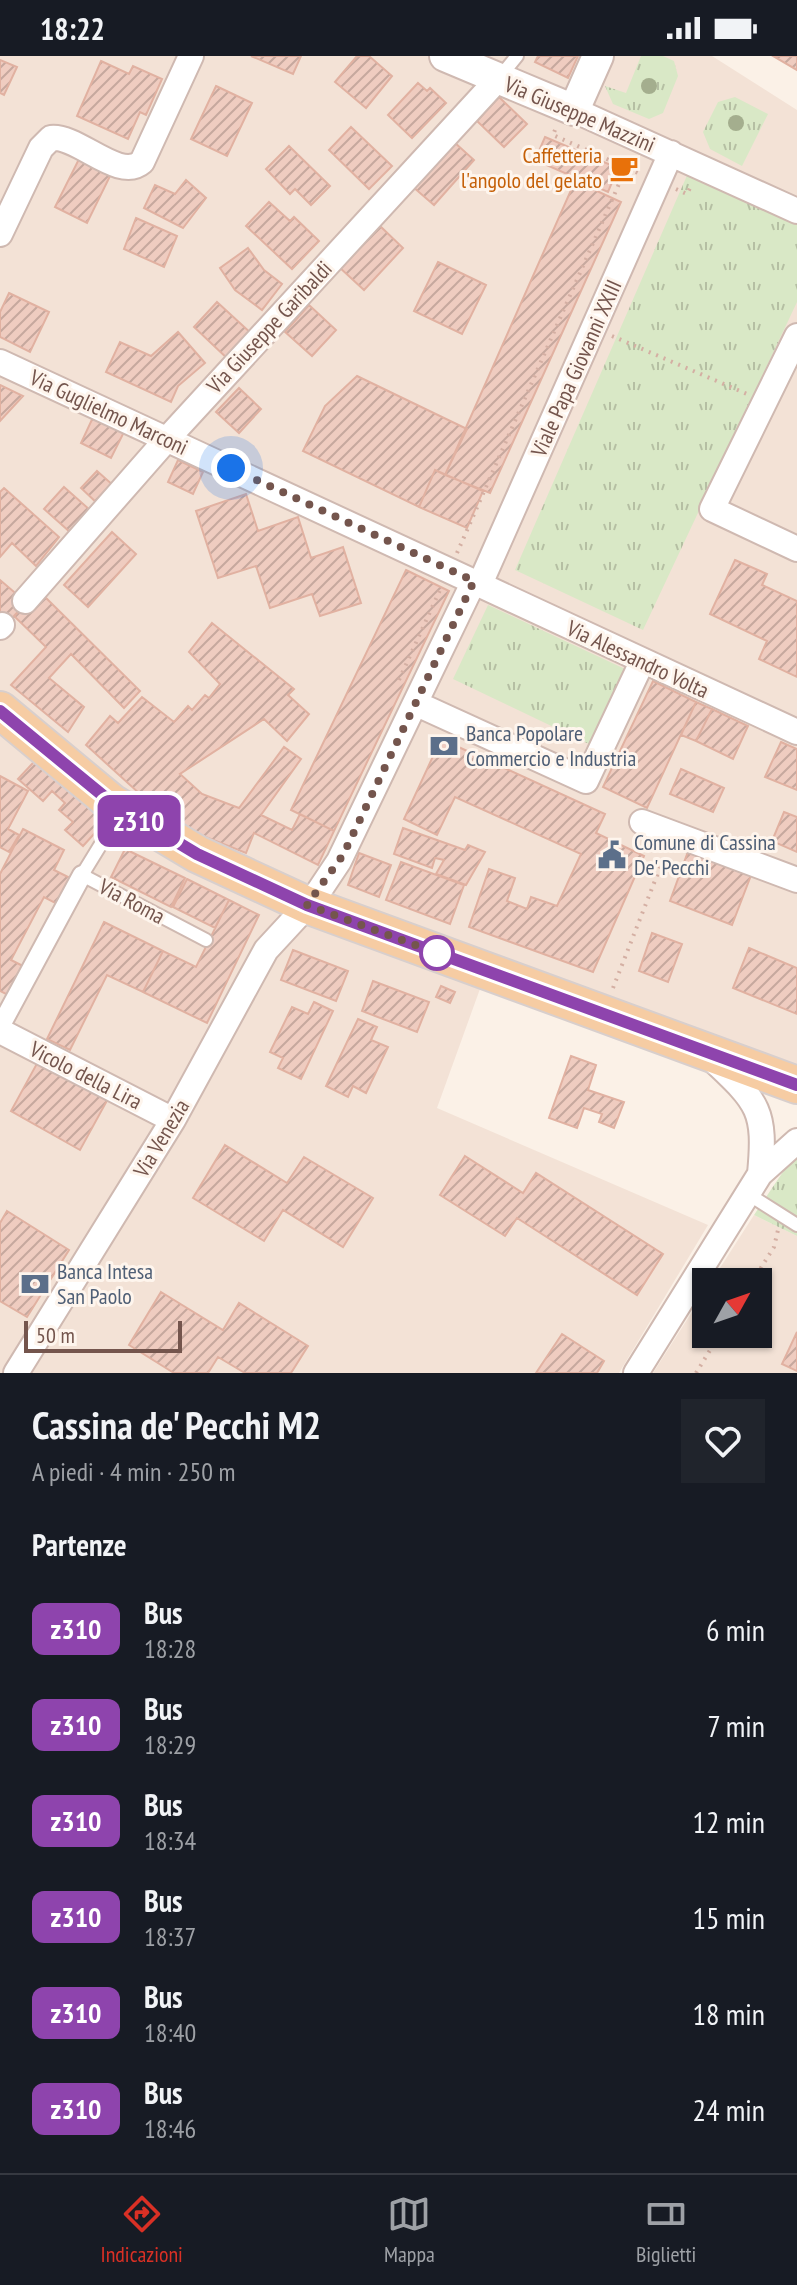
<!DOCTYPE html>
<html lang="it">
<meta charset="utf-8">
<style>
body{margin:0;font-family:"PT Sans Narrow",sans-serif;background:#20242c;color:#f1f3f6;height:100vh;display:flex;flex-direction:column;font-size:30px;white-space:nowrap}
*{box-sizing:border-box;margin:0}
p{font-size:26px;color:#9ea1a6}
.icon{flex:none;width:44px;height:44px;fill:none;stroke:currentColor;stroke-width:2;stroke-linecap:round;stroke-linejoin:round}
.map{position:relative;height:1317px;overflow:hidden}
.drawer{display:flex;flex-direction:column;background:#171b24;flex:1}
.drawer>*{flex:none}
.badge{padding:0 16px;border-radius:12px;font-size:28px;line-height:52px}
.needle{width:52px;rotate:50deg}
.fabs{position:absolute;left:692px;top:1212px;display:grid;gap:16px}
.fabs a{display:grid;place-items:center;width:80px;height:80px;border-radius:0px;background:#171b24;box-shadow:0 2px 6px #0004;font-size:40px}
.scale{position:absolute;left:24px;bottom:20px;width:158px;box-sizing:border-box;padding-left:8px;border:4px solid #74554d;border-top:0;font-size:22px;line-height:28px;white-space:nowrap;color:#74554d;-webkit-text-stroke:6px #fef5ed;paint-order:stroke}
.you{position:absolute;width:40px;height:40px;margin:-20px;border:6px solid #fff;border-radius:50%;background:#1a73e8;box-shadow:0 0 0 12px #1a73e833}
.map>.badge{position:absolute;translate:-50% -50%;box-shadow:0 0 0 4px #fff}
h2{padding:0 32px;font-size:30px;line-height:72px}
.round{display:grid;place-items:center;flex:none;width:84px;height:84px;border-radius:0px;background:#20242c}
.head{display:flex;align-items:center;justify-content:space-between;height:136px;padding:0 32px}
h1{font-size:38px;font-weight:700;line-height:60px}
ul{padding:0;list-style:none}
li{display:flex;align-items:center;gap:24px;height:96px;padding:0 32px}
li div{flex:1}
li b{display:block;font-size:30px}
li em{font-style:normal}
li .badge{min-width:88px;font-weight:700;text-align:center}
.status{display:flex;justify-content:space-between;align-items:center;height:56px;padding:0 40px;background:#171b24;direction:ltr}
.status svg{height:22px;fill:currentColor}
.dock{display:flex;justify-content:space-around;align-items:center;height:112px;border-top:2px solid #363941;background:#171b24;font-size:22px;color:#9ea1a6}
.dock a{display:grid;justify-items:center;gap:4px}
.dock .active{color:#d93025}
.map>svg:first-child{display:block}
.residential{fill:#f3e2d6}
.grass{fill:url(#grass-tufts)}
.building{fill:url(#building-hatch);stroke:#e1b1a1;stroke-width:2}
.lines{fill:none;stroke-linecap:round;stroke-linejoin:round}
.service-casing{stroke:#cfb9b1;stroke-width:16}
.pedestrian-casing{stroke:#cfb9b1;stroke-width:22}
.minor-casing{stroke:#cfb9b1;stroke-width:28}
.tertiary-casing{stroke:#cfb9b1;stroke-width:34}
.primary-casing{stroke:#d8cfcd;stroke-width:40}
.path{stroke:#d4afa3;stroke-width:4;stroke-dasharray:2 6;stroke-linecap:butt}
.service{stroke:#fff;stroke-width:12}
.pedestrian{stroke:#fff;stroke-width:18}
.minor{stroke:#fff;stroke-width:24}
.tertiary{stroke:#fff;stroke-width:30}
.primary{stroke:#f6cca3;stroke-width:36}
.tree{fill:#a4ae8e}
.line-casing{stroke:#fff;stroke-width:18}
.line{stroke:#8e44ad;stroke-width:12}
.walk{stroke:#74554d;stroke-width:8;stroke-dasharray:0 14.4}
.stop-dot{fill:#fff;stroke:#8e44ad;stroke-width:4}
.labels{text-anchor:middle;dominant-baseline:central;stroke-width:6;stroke-linejoin:round;paint-order:stroke}
.street-label{font-size:22px;fill:#74554d;stroke:#fef5ed}
.food-label{font-size:22px;fill:#c56008;stroke:#fef5ed;text-anchor:end}
.service-label{font-size:22px;fill:#4e5e75;stroke:#fef5ed;text-anchor:start}
</style>
<div class="status"><b>18:22</b><svg viewBox="0 0 49 12"><path d="M0 12V9h3v3zM5 12V6h3v6zM10 12V3h3v9zM15 12V0h3v12zM26 1h20v11H26zM47 4h2v5h-2z"/></svg></div>
<div class="map">
<svg width="797" height="1317" viewBox="0 0 797 1317">
<defs>
<pattern id="grass-tufts" width="24" height="20" patternUnits="userSpaceOnUse" patternTransform="scale(2)"><rect width="24" height="20" fill="#d9e8c6"/><path d="M3 7l-1-3M5 7V3M7 7l1-3M15 17l-1-3M17 17v-4M19 17l1-3" fill="none" stroke="#b5bfa3"/></pattern>
<pattern id="building-hatch" width="6" height="6" patternUnits="userSpaceOnUse" patternTransform="scale(2)"><rect width="6" height="6" fill="#efccc0"/><path d="M-1 1l2-2M0 6l6-6M5 7l2-2" fill="none" stroke="#c6a89e"/></pattern>
</defs>
<rect width="100%" height="100%" fill="#fbf1e7"/>
<path class="residential" d="M0,0H712L797,54V1023L192,791L0,649Z
M0,663L113,757L485,919L437,1052L708,1169L619,1317H0Z
M754,1159L797,1180V1317H653L706,1234V1278H758V1226H711Z"/>
<path class="grass" d="M641,0H663L674,5L678,20L663,57L649,63L613,48L605,30L626,37Z
M735,41L768,58L742,110L710,93L703,76L718,46Z
M692,108L797,156V246L643,574L515,514Z
M488,549L625,613L589,688L453,623Z
M797,1095V1180L754,1159Z"/>
<path class="building" d="M251,0H301L293,18Z
M357,0H369L392,20L366,52L335,26Z
M538,0H578L568,22L535,6Z
M773,0H797V14Z
M0,4L17,11L4,39L0,37Z
M101,5L129,18L133,10L162,23L146,59L140,56L128,83L77,60Z
M418,27L427,35L430,32L446,47L412,82L388,59Z
M216,30L252,47L227,100L191,83Z
M499,41L527,68L504,91L477,65Z
M351,71L392,110L369,133L329,94Z
M545,81L618,112L608,136L535,104Z
M454,86L474,104L434,149L413,131Z
M289,90L330,130L311,149L295,133L290,138L266,113Z
M81,99L113,114L87,167L55,151Z
M186,124L206,142L183,172L144,152L155,129L175,138Z
M575,125L621,146L490,437L445,419Z
M269,146L290,165L294,161L319,185L292,213L246,170Z
M136,162L177,180L164,211L124,193Z
M379,169L403,192L364,234L339,211Z
M248,192L264,214L282,228L262,254L235,234L220,212Z
M438,206L486,229L462,278L414,255Z
M9,237L49,256L30,296L0,281V256Z
M217,246L253,279L229,304L194,271Z
M309,249L336,274L312,300L285,276Z
M178,276L205,307L178,330L171,346L106,316L120,286L151,300Z
M357,320L467,373L445,419L435,414L419,451L303,395L325,350Z
M0,329L23,340L0,365Z
M239,332L261,353L239,377L216,356Z
M95,357L126,372L111,402L81,387Z
M178,404L203,416L193,438L168,426Z
M435,414L483,435L467,472L419,451Z
M97,415L114,430L98,448L81,432Z
M64,431L90,454L70,476L44,453Z
M4,432L59,481L36,510L12,487L0,501V436Z
M246,438L258,475L298,461L311,502L343,491L361,547L320,560L312,538L270,552L256,510L218,522L196,455Z
M112,476L136,498L88,551L64,529Z
M735,504L767,518L762,529L797,545V621L759,603L767,585L710,558Z
M406,514L449,535L334,775L291,754Z
M0,524L27,547L5,570L0,566Z
M38,534L140,635L124,652L71,598L49,622L84,651L68,676L11,629L46,591L14,560Z
M212,567L294,633L288,639L309,658L287,685L264,663L180,718L202,738L239,752L284,691L301,703L261,759L292,774L300,758L334,775L318,809L254,777L246,797L173,768L86,689L110,660L118,667L142,641L174,666L188,650L192,654L205,639L209,642L220,628L189,596Z
M653,625L696,646L647,752L603,731Z
M696,646L712,653L696,685L681,679Z
M712,653L748,670L733,703L696,685Z
M441,683L605,758L596,777L644,800L593,916L469,871L489,813L515,822L507,845L527,853L531,841L557,850L581,798L455,741L437,779L404,763Z
M781,686L797,693V734L765,721Z
M45,694L114,756L83,790L65,774L73,766L59,754L65,747L52,735L43,745L18,723Z
M681,713L724,732L713,756L670,738Z
M0,720L28,735L8,773L19,779L9,796L0,791Z
M784,756L797,761V796L772,785Z
M403,772L465,794L468,789L485,796L466,829L436,818L444,804L435,802L432,812L394,798Z
M23,773L64,794L54,814L76,825L63,851L44,841L11,904L23,910L8,939L0,935V818Z
M690,790L753,814L732,869L670,845Z
M125,793L185,822L171,851L111,821Z
M359,797L391,809L379,841L348,829Z
M401,806L464,829L450,868L386,844Z
M187,823L229,844L215,872L173,851Z
M229,844L259,859L207,967L143,936L163,895L196,911Z
M104,866L163,895L143,936L107,919L70,994L47,983Z
M652,877L682,888L668,926L639,915Z
M749,892L797,912V958L733,932Z
M293,894L348,915L336,945L281,924Z
M373,925L429,946L417,976L362,955Z
M441,930L455,936L450,947L436,941Z
M314,946L333,955L301,1023L278,1012L283,1002L270,996L292,951L308,958Z
M358,963L377,971L371,984L388,991L366,1037L353,1030L348,1041L326,1030Z
M571,1000L596,1009L588,1034L624,1046L614,1072L599,1066L602,1058L584,1052L577,1072L549,1062Z
M40,1002L109,1041L80,1094L11,1055Z
M225,1089L287,1127L304,1101L373,1142L343,1191L283,1154L264,1185L193,1142Z
M465,1100L523,1137L536,1117L663,1198L637,1239L517,1162L505,1180L440,1139Z
M7,1155L69,1194L27,1261L0,1245V1167Z
M161,1236L223,1274L239,1247L308,1290L291,1317H245L218,1301L208,1317H174L129,1289Z
M797,1276V1315L782,1308Z
M562,1278L604,1305L597,1317H536Z"/>
<g class="lines">
<defs>
<path id="service" d="M499,22L517,0
M120,757L82,819L206,884
M748,1138L797,1169"/>
<path id="pedestrian" d="M0,971L82,819"/>
<path id="minor" d="M574,54L797,155
M0,178L41,92L51,82C78,79 119,126 142,106L191,0
M797,280L712,453L797,493
M0,306L797,676
M480,528L671,97
M25,545L167,383L499,22
M0,571L2,569
M417,648L586,725L642,606
M642,766L797,824
M0,975L173,1064
M713,1004C759,1047 766,1055 760,1118
M16,1317L173,1064L266,894L315,841L339,805L474,525
M636,1317L760,1118L797,1085"/>
<path id="tertiary" d="M445,0L574,54L598,0"/>
<path id="primary" d="M0,654L112,747L197,798L307,849L797,1029"/>
</defs>
<use href="#service" class="service-casing"/>
<use href="#pedestrian" class="pedestrian-casing"/>
<use href="#minor" class="minor-casing"/>
<use href="#tertiary" class="tertiary-casing"/>
<use href="#primary" class="primary-casing"/>
<path class="path" d="M555,74L553,79L638,117
M676,133L687,138L690,132
M612,280L747,338
M457,497L626,112
M399,624L440,534
M613,932L665,799
M752,1226L774,1191L778,1174
M696,1317L720,1278"/>
<use href="#service" class="service"/>
<use href="#pedestrian" class="pedestrian"/>
<use href="#minor" class="minor"/>
<use href="#tertiary" class="tertiary"/>
<use href="#primary" class="primary"/>
</g>
<g class="tree">
<circle cx="649" cy="30" r="8"/>
<circle cx="736" cy="67" r="8"/>
</g>
<g class="lines">
<defs>
<path id="line" d="M0,655L112,747L197,798L307,849L797,1029"/>
</defs>
<use href="#line" class="line-casing"/>
<use href="#line" class="line"/>
<path class="walk" d="M231,412L474,525L343,799L307,849L437,897"/>
</g>
<defs>
<symbol id="cafe-bare" viewBox="-9 -9 18 18"><path d="M-5.5-4.5H6V0H3Q3 3.5 0 3.5H-2.5Q-5.5 3.5-5.5 0ZM3-3.2v2h1.7v-2ZM-6 4.5H4V6H-6Z" fill="#e8710a" stroke="#fef5ed" stroke-width="2.5" paint-order="stroke"/></symbol>
<symbol id="bank-bare" viewBox="-9 -9 18 18"><path d="M-6-4H6V4H-6ZM0-2.3a2.3 2.3 0 1 0 0 4.6a2.3 2.3 0 1 0 0-4.6Z" fill="#5c6f8a" stroke="#fef5ed" stroke-width="2.5" paint-order="stroke"/></symbol>
<symbol id="civic-bare" viewBox="-9 -9 18 18"><path d="M-.6-6.5H3V-4.5H.6V-3L4-1V1h2V6H-6V1h2V-1L-.6-3ZM-1.2 2.5V6h2.4V2.5Z" fill="#5c6f8a" stroke="#fef5ed" stroke-width="2.5" paint-order="stroke"/></symbol>
</defs>
<g fill-rule="evenodd">
<use href="#cafe-bare" x="604" y="92" width="40" height="40"/>
<use href="#bank-bare" x="424" y="670" width="40" height="40"/>
<use href="#civic-bare" x="592" y="779" width="40" height="40"/>
<use href="#bank-bare" x="15" y="1208" width="40" height="40"/>
</g>
<circle class="stop-dot" cx="437" cy="897" r="16"/>
<g class="labels">
<g class="street-label">
<text transform="translate(580 58) rotate(23)">Via Giuseppe Mazzini</text>
<text transform="translate(269 271) rotate(-47)">Via Giuseppe Garibaldi</text>
<text transform="translate(576 312) rotate(-66)">Viale Papa Giovanni XXIII</text>
<text transform="translate(109 356) rotate(25)">Via Guglielmo Marconi</text>
<text transform="translate(638 603) rotate(25)">Via Alessandro Volta</text>
<text transform="translate(132 845) rotate(28)">Via Roma</text>
<text transform="translate(86 1019) rotate(27)">Vicolo della Lira</text>
<text transform="translate(161 1082) rotate(-59)">Via Venezia</text>
</g>
<g class="food-label">
<text x="602" y="99">Caffetteria<tspan x="602" dy="25">l'angolo del gelato</tspan></text>
</g>
<g class="service-label">
<text x="466" y="677">Banca Popolare<tspan x="466" dy="25">Commercio e Industria</tspan></text>
<text x="634" y="786">Comune di Cassina<tspan x="634" dy="25">De' Pecchi</tspan></text>
<text x="57" y="1215">Banca Intesa<tspan x="57" dy="25">San Paolo</tspan></text>
</g>
</g>
</svg>
<div class="fabs">
<a><svg class="needle" viewBox="-14 -14 28 28"><path d="M0-13l5 13h-10z" fill="#e53935"/><path d="M0 13l5-13h-10z" fill="#9ea1a6"/></svg></a>
</div>
<div class="scale">50 m</div>
<div class="you" style="left:231px;top:412px"></div>
<b class="badge" style="left:139px;top:765px;background:#8e44ad;color:#fff">z310</b>
</div>
<section class="drawer">
<div class="head"><div><h1>Cassina de' Pecchi M2</h1><p>A piedi · 4 min · 250 m</p></div><a class="round"><svg class="icon" aria-label="heart" viewBox="0 0 24 24"><path d="M12 20l-8-8c-3-5 5-10 8-4 3-6 11-1 8 4z"/></svg></a></div>
<h2>Partenze</h2>
<ul>
<li><span class="badge" style="background:#8e44ad;color:#fff">z310</span><div><b>Bus</b><p>18:28</p></div><em>6 min</em></li>
<li><span class="badge" style="background:#8e44ad;color:#fff">z310</span><div><b>Bus</b><p>18:29</p></div><em>7 min</em></li>
<li><span class="badge" style="background:#8e44ad;color:#fff">z310</span><div><b>Bus</b><p>18:34</p></div><em>12 min</em></li>
<li><span class="badge" style="background:#8e44ad;color:#fff">z310</span><div><b>Bus</b><p>18:37</p></div><em>15 min</em></li>
<li><span class="badge" style="background:#8e44ad;color:#fff">z310</span><div><b>Bus</b><p>18:40</p></div><em>18 min</em></li>
<li><span class="badge" style="background:#8e44ad;color:#fff">z310</span><div><b>Bus</b><p>18:46</p></div><em>24 min</em></li>
</ul>
</section>
<nav class="dock">
<a class="active"><svg class="icon" aria-label="directions" viewBox="0 0 24 24"><path d="M12 3l9 9-9 9-9-9zM9 14v-3h6M13 9l2 2-2 2"/></svg>Indicazioni</a>
<a><svg class="icon" aria-label="map" viewBox="0 0 24 24"><path d="M3 6l6-2 6 2 6-2v14l-6 2-6-2-6 2zM9 4v14M15 6v14"/></svg>Mappa</a>
<a><svg class="icon" aria-label="tickets" viewBox="0 0 24 24"><path d="M3 7h18v10H3zM15 7v10"/></svg>Biglietti</a>
</nav>
